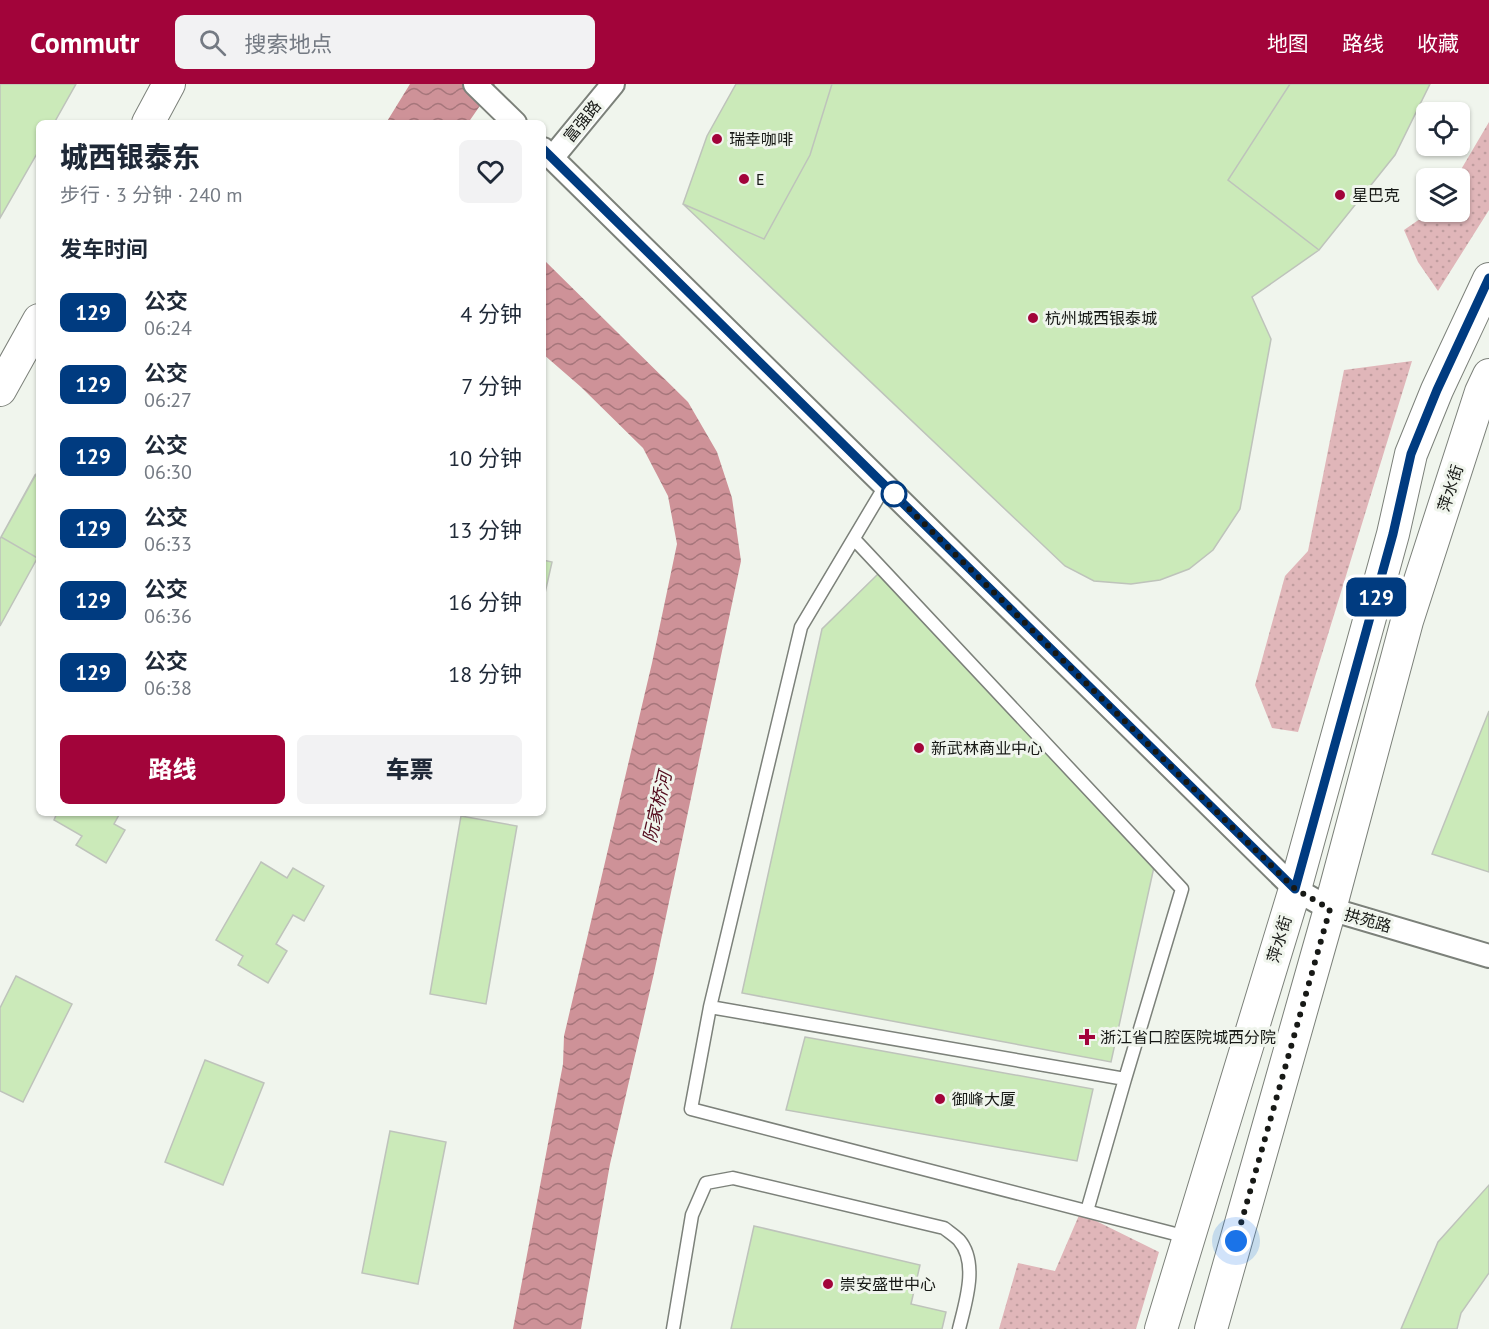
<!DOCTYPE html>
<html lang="zh">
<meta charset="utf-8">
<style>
body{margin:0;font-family:"PT Sans","Noto Sans SC",sans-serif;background:#f2f2f3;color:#1f2937;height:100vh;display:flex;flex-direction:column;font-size:22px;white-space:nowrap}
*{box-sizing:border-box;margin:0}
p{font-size:20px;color:#747a83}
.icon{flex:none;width:33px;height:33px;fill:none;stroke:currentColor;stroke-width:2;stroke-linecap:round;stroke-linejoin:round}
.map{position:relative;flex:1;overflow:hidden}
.details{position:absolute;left:36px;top:36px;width:510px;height:696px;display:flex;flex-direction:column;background:#fff;border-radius:9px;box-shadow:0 2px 4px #0004}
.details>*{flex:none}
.badge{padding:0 12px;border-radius:9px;font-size:21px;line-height:39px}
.tools{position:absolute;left:1416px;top:18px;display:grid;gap:12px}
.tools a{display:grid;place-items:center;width:54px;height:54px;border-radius:9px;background:#fff;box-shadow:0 2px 4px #0004;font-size:30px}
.you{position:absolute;width:30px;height:30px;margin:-15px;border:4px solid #fff;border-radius:50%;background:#1a73e8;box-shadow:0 0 0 9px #1a73e833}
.map>.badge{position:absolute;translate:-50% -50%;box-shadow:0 0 0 3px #fff}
h2{padding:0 24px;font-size:22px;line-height:54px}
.round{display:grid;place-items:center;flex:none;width:63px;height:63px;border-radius:9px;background:#f2f2f3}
.head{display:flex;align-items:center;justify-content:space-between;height:102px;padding:0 24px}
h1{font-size:28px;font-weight:800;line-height:45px}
.cta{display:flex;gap:12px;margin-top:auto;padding:12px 24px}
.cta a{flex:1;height:69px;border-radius:9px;background:#a2043a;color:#fff;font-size:24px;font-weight:800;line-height:69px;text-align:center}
.cta a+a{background:#f2f2f3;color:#1f2937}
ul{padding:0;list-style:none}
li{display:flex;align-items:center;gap:18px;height:72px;padding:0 24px}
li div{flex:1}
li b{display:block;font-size:22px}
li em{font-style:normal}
li .badge{min-width:66px;font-weight:700;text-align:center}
header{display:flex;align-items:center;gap:36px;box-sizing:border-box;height:84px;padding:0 30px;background:#a2043a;color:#fff}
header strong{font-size:28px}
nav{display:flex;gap:33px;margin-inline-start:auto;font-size:21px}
.search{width:420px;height:54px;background:#f2f2f3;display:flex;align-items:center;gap:15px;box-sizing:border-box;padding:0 21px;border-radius:9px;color:#747a83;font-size:22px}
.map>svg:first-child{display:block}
.grass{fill:url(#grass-dots)}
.water{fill:url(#water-waves)}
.building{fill:#cbeab9;stroke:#bec3bb;stroke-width:1.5}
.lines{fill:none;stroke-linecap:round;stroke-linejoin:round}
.lane-casing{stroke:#7c817a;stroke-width:15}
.street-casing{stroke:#7c817a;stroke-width:26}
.secondary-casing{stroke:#7c817a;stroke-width:34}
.lane{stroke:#fff;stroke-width:12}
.street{stroke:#fff;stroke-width:22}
.secondary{stroke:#fff;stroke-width:32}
.line-casing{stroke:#fff;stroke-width:14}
.line{stroke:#003b80;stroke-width:9}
.walk{stroke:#171916;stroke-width:6;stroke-dasharray:0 10.8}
.poi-dot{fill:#a2043a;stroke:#f0f5ed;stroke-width:2}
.stop-dot{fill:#fff;stroke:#003b80;stroke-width:3}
.labels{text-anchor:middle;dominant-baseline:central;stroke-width:6;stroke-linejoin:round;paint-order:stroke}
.street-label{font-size:16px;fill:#171916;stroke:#f0f5ed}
.poi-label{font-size:16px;fill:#171916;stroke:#f0f5ed;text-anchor:start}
.water-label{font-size:18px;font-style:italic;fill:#530b1d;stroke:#f0f5ed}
</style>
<header>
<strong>Commutr</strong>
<div class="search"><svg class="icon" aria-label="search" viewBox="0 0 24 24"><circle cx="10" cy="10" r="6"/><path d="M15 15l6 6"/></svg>搜索地点</div>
<nav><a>地图</a><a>路线</a><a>收藏</a></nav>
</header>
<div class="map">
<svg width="1489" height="1245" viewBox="0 0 1489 1245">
<defs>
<pattern id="grass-dots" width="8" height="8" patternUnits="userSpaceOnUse" patternTransform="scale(1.5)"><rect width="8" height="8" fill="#e0b6b9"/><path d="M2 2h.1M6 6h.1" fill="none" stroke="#bf9c9e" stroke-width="1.8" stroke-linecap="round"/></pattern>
<pattern id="water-waves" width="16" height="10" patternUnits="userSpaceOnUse" patternTransform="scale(1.5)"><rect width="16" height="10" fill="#ce9298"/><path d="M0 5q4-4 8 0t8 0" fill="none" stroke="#a6767b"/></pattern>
</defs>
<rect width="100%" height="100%" fill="#f0f5ed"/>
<path class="grass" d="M1489,38V126L1438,207L1418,178L1404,146L1430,128H1460V94H1456Z
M1412,277L1298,648L1272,644L1255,601L1285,492L1308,467L1344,286Z
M1080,1129L1159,1168L1136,1245H999L1018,1179L1055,1187Z"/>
<path class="water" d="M410,0H495L468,39H386Z
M543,175L688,318L717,368L732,414L741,477L654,889L610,1080L581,1245H513L563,980L564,952L652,579L677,460L668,412L643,364L581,303L543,270Z"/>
<path class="building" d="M0,0H76L54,39H39V66L0,134Z
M736,0H832L810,71L764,155L683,120L707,52Z
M832,0H1430L1395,71L1319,166L1252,213L1271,255L1240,425L1213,466L1189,485L1160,496L1131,500L1094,497L1065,482L683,120L764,155L810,71Z
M1290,0H1430L1395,71L1319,166L1228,96Z
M39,385V471L0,542V455Z
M35,391L39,393V475L1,453Z
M543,476L552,478L543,518Z
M878,490L1154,783L1111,978L742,909L822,545Z
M1489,627V788L1432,770Z
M57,729H120L114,740L125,746L106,779L76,761L82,752L54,736Z
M461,732L517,742L486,920L430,910Z
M261,778L287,794L293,784L324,802L304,837L293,831L276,860L287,867L268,899L238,881L243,872L216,856Z
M16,892L72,920L23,1018L0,1007V924Z
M805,953L1093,1005L1077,1077L786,1026Z
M205,976L264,999L223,1101L165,1078Z
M390,1047L446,1058L418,1200L362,1189Z
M1489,1101V1189L1461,1229L1457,1245H1401L1438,1158Z
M754,1142L920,1181L911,1220L946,1228L942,1245H731Z"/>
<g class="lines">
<defs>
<path id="lane" d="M854,455L1182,805L1125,995L710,923L801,543L885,402
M710,923L691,1025L1187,1153
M1087,1127L1125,995
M673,1245L692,1131L706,1099L733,1094L944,1144C949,1148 955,1152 959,1156C979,1179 965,1220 959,1245"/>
<path id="street" d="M475,0L515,39
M543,65L1295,805L1330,825L1489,872
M552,74L613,0"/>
<path id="secondary" d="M148,39L169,0
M0,306L39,236
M1161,1245L1295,805L1393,450L1411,370L1437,306L1489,195
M1211,1245L1330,825L1407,537L1481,308L1489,291"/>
</defs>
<use href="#lane" class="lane-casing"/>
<use href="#street" class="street-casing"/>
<use href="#secondary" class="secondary-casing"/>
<use href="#lane" class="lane"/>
<use href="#street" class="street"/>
<use href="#secondary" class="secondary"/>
</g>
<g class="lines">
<defs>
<path id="line" d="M543,65L1295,805L1393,450L1411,370L1437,306L1489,194"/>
</defs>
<use href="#line" class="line-casing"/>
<use href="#line" class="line"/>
<path class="walk" d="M894,410L1295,805L1330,825L1236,1157"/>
</g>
<g class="poi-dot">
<circle cx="717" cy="55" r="6"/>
<circle cx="744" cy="95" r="6"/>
<circle cx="1340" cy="111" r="6"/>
<circle cx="1033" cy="234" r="6"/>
<circle cx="919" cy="664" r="6"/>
<path d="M1084 944h6v6h6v6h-6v6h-6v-6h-6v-6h6z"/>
<circle cx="940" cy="1015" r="6"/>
<circle cx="828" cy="1200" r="6"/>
</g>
<circle class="stop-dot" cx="894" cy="410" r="12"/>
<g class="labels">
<g class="street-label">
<text transform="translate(582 37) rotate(-51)">富强路</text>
<text transform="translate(1450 404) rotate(-72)">萍水街</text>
<text transform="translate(1368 836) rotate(16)">拱苑路</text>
<text transform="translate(1279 855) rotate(-73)">萍水街</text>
</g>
<g class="poi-label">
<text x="729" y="55">瑞幸咖啡</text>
<text x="756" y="95">E</text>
<text x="1352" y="111">星巴克</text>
<text x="1045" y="234">杭州城西银泰城</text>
<text x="931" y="664">新武林商业中心</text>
<text x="1100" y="953">浙江省口腔医院城西分院</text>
<text x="952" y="1015">御峰大厦</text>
<text x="840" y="1200">崇安盛世中心</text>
</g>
<g class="water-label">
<text transform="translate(657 723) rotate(-77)">阮家桥河</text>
</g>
</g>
</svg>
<div class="tools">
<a><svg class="icon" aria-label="locate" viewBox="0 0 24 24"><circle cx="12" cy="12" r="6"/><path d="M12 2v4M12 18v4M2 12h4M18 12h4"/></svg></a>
<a><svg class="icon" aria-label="layers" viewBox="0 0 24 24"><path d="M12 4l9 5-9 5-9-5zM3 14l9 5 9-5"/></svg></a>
</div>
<div class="you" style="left:1236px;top:1157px"></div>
<b class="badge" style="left:1376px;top:513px;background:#003b80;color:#fff">129</b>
<section class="details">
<div class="head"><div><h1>城西银泰东</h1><p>步行 · 3 分钟 · 240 m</p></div><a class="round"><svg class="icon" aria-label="heart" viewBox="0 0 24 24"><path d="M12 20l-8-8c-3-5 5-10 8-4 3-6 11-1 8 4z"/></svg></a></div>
<h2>发车时间</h2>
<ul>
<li><span class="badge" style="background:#003b80;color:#fff">129</span><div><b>公交</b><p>06:24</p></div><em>4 分钟</em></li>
<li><span class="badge" style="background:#003b80;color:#fff">129</span><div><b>公交</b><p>06:27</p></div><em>7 分钟</em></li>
<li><span class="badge" style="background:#003b80;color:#fff">129</span><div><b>公交</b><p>06:30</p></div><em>10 分钟</em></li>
<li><span class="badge" style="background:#003b80;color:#fff">129</span><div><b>公交</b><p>06:33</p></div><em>13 分钟</em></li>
<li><span class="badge" style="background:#003b80;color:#fff">129</span><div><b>公交</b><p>06:36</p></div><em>16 分钟</em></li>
<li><span class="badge" style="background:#003b80;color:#fff">129</span><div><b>公交</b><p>06:38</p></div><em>18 分钟</em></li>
</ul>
<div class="cta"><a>路线</a><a>车票</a></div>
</section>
</div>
